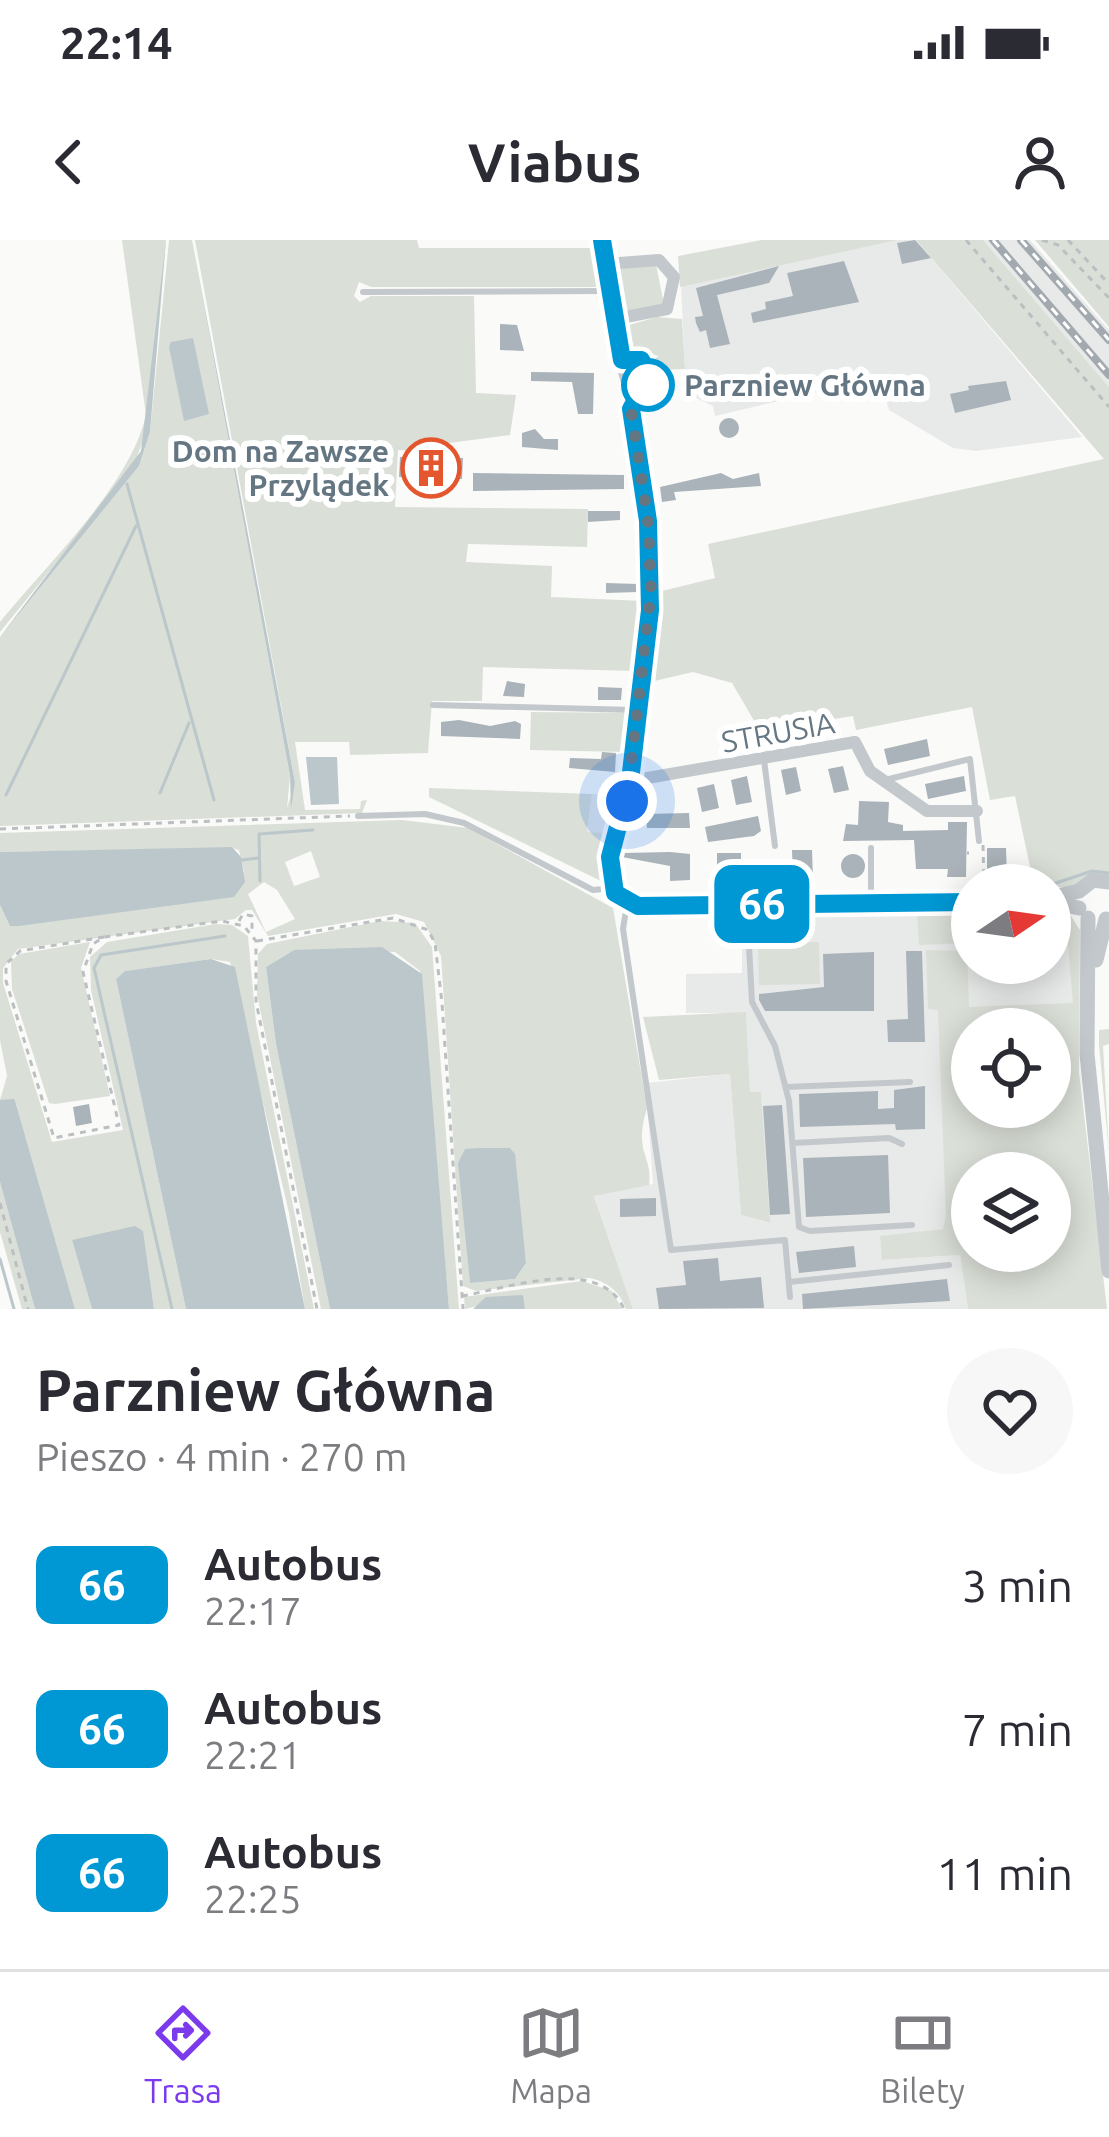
<!DOCTYPE html>
<html lang="pl">
<meta charset="utf-8">
<style>
body{margin:0;font-family:Ubuntu,sans-serif;background:#f7f7f7;color:#2b2b33;height:100vh;display:flex;flex-direction:column;font-size:45px;white-space:nowrap}
*{box-sizing:border-box;margin:0}
p{font-size:39px;color:#7c7c81}
.icon{flex:none;width:66px;height:66px;fill:none;stroke:currentColor;stroke-width:2;stroke-linecap:round;stroke-linejoin:round}
.map{position:relative;height:1069px;overflow:hidden}
.drawer{display:flex;flex-direction:column;background:#fff;flex:1}
.drawer>*{flex:none}
.badge{padding:0 24px;border-radius:18px;font-size:42px;line-height:78px}
.needle{width:78px;rotate:77deg}
.controls{position:absolute;left:951px;top:624px;display:grid;gap:24px}
.controls a{display:grid;place-items:center;width:120px;height:120px;border-radius:50%;background:#fff;box-shadow:0 6px 30px #0003;font-size:60px}
.you{position:absolute;width:60px;height:60px;margin:-30px;border:9px solid #fff;border-radius:50%;background:#1a73e8;box-shadow:0 0 0 18px #1a73e833}
.map>.badge{position:absolute;translate:-50% -50%;box-shadow:0 0 0 6px #fff}
.round{display:grid;place-items:center;flex:none;width:126px;height:126px;border-radius:63px;background:#f7f7f7}
.head{display:flex;align-items:center;justify-content:space-between;height:204px;padding:0 36px}
h1{font-size:57px;font-weight:700;line-height:90px}
ul{padding:0;list-style:none}
li{display:flex;align-items:center;gap:36px;height:144px;padding:0 36px}
li div{flex:1}
li b{display:block;font-size:45px}
li em{font-style:normal}
li .badge{min-width:132px;font-weight:700;text-align:center}
.status{display:flex;justify-content:space-between;align-items:center;height:84px;padding:0 60px;background:#fff;direction:ltr}
.status svg{height:33px;fill:currentColor}
header{display:flex;justify-content:space-between;align-items:center;height:156px;padding:0 36px;background:#fff;font-size:54px;font-weight:700}
.tab-bar{display:flex;justify-content:space-around;align-items:center;height:168px;border-top:3px solid #e1e1e2;background:#fff;font-size:33px;color:#7c7c81}
.tab-bar a{display:grid;justify-items:center;gap:6px}
.tab-bar .current{color:#7c3aed}
.map>svg:first-child{display:block}
.built{fill:#e8e9e9;fill-rule:evenodd}
.green{fill:#dadfd7;fill-rule:evenodd}
.water{fill:#bbc7cb}
.lines{fill:none;stroke-linecap:round;stroke-linejoin:round}
.stream{stroke:#bbc7cb;stroke-width:3}
.building{fill:#aab3b9}
.path{stroke:#bbbfc2;stroke-width:3;stroke-dasharray:6 6;stroke-linecap:butt}
.service{stroke:#c3c8cc;stroke-width:6}
.minor{stroke:#c3c8cc;stroke-width:12}
.tertiary{stroke:#c3c8cc;stroke-width:15}
.rail-casing{stroke:#a2aab0;stroke-width:8}
.rail{stroke:#fff;stroke-width:3;stroke-dasharray:9;stroke-linecap:butt}
.line-casing{stroke:#fff;stroke-width:27}
.line{stroke:#0098d4;stroke-width:18}
.walk{stroke:#657683;stroke-width:12;stroke-dasharray:0 21.6}
.stop-dot{fill:#fff;stroke:#0098d4;stroke-width:6}
.labels{text-anchor:middle;dominant-baseline:central;stroke-width:12;stroke-linejoin:round;paint-order:stroke}
.stop-label{font-size:30px;font-weight:bold;fill:#657683;stroke:#fff;text-anchor:start}
.poi-label{font-size:30px;font-weight:bold;fill:#657683;stroke:#fff;text-anchor:end}
.street-label{font-size:30px;fill:#657683;stroke:#fff}
</style>
<div class="status"><b>22:14</b><svg viewBox="0 0 49 12"><path d="M0 12V9h3v3zM5 12V6h3v6zM10 12V3h3v9zM15 12V0h3v12zM26 1h20v11H26zM47 4h2v5h-2z"/></svg></div>
<header><svg class="icon" aria-label="back" viewBox="0 0 24 24"><path d="M15 5l-7 7 7 7"/></svg>Viabus<svg class="icon" aria-label="person" viewBox="0 0 24 24"><circle cx="12" cy="8" r="4"/><path d="M4 21q1-7 8-7t8 7"/></svg></header>
<div class="map">
<svg width="1109" height="1069" viewBox="0 0 1109 1069">
<rect width="100%" height="100%" fill="#fafaf8"/>
<path class="built" d="M898,0H916L1082,197L976,211L953,208L889,170L880,137L715,176L713,166L694,157L685,129L681,46Z
M983,0H1030L1109,90V147Z
M592,554L619,555L613,593L587,592Z
M1050,671L1068,705L1074,759L1050,933H972L943,989L880,997L883,1020L960,1015L968,1069H633L594,955L653,944L646,843L730,834L741,975L769,983L761,853H750L746,773H686V734L742,733V676L972,672V723H1050ZM972,789H1050V867H972Z"/>
<path class="green" d="M122,0H166L147,190L132,230L0,392V382C46,325 130,246 146,175Z
M169,0H192L290,536L287,568L295,542L195,0H417L419,8H594L600,47H371L359,42L354,56L360,62L371,56H474L476,153L516,155L510,195L449,203L446,212L398,210L395,267L588,269L587,307L468,304L466,322L552,326L551,357L644,361L637,431L483,427L482,461H432L428,513L350,515L349,502H295L305,570L360,569L361,561L367,560L362,573L0,586V397L139,226L150,192Z
M762,0H898L680,47L678,16Z
M916,0H983L1109,147V637L1074,648L1024,645L1033,641L1015,556L990,560L972,467L856,490L853,476L796,485L793,476L756,484L732,443L693,432L650,442L658,352L715,338L708,304L1104,219Z
M1035,0H1109V87Z
M656,24L664,65L626,71L616,29Z
M657,77L682,79L685,129L657,130L653,119L659,116L629,108L634,103H628L626,86Z
M531,472L632,473L627,512L530,510Z
M429,548L592,554L587,592L613,593L605,643L429,557Z
M402,580L468,588L613,668L647,868C633,914 653,915 649,945L594,956L633,1069H626C620,1052 608,1042 590,1038L476,1051L463,1046L441,716L424,682L396,674L268,696L252,670H246L235,679L18,709L3,728V743L52,902L123,890L91,750L90,717L107,702L216,684L232,685L248,696L256,783L314,1069H305L289,973L230,722L211,719L125,731L116,739L186,1069H154L143,995L72,1000L92,1069H75L16,864L0,860L7,836L0,800V665L10,686L70,679L244,632L239,610L232,608L0,612V593ZM311,611L320,637L294,646L285,622ZM264,642L277,650L295,679L266,692L248,654ZM512,909L526,1023L515,1039L470,1043L468,1018Z
M1052,671L1071,676L1080,690L1079,832L1107,1069H968L960,1015L882,1020L880,996L943,989L946,976L938,770L928,769L926,710L967,711L969,767L1073,763L1068,705ZM972,789H1050V867H972ZM972,933H1050V1011H972Z
M966,672V703L919,705L917,673Z
M380,681L415,683L432,707L459,1069H449L420,731L395,712L294,710L266,727L276,804L330,1069H321L257,754L258,714L267,704Z
M90,702L81,728L110,856L55,864L49,863L12,749L11,721L19,714Z
M819,702L820,744L759,745L758,703Z
M746,772L750,852H761L770,983L741,975L730,834L659,840L643,777Z
M1109,789V804L1103,806L1109,913L1099,805V790Z
M0,942L35,1069H22L0,992Z
M582,1041L612,1051L622,1069H525L522,1055L465,1069L464,1057Z"/>
<path class="water" d="M166,0L150,192L139,226L0,397L141,211Z
M192,0L295,542L291,569L290,536Z
M193,98L209,174L184,181L169,107L171,102Z
M306,517H337L339,564L311,565Z
M232,607L241,617L245,642L234,657L19,686H10L0,665V612Z
M382,707L422,734L449,1069H330L276,804L266,727L294,710Z
M211,719L235,727L305,1069H186L116,739L125,731Z
M14,859L16,864L75,1069H35L0,942V860Z
M478,908H510L515,914L526,1023L515,1039L470,1043L458,923L465,909Z
M135,986L143,991L154,1069H92L72,1000Z
M523,1055L525,1069H473L486,1057Z"/>
<g class="lines">
<path class="stream" d="M127,244L214,560
M160,553L189,483
M6,555L136,286
M242,620L258,618
M260,641L259,594L313,590
M1050,645L1092,631L1109,633
M0,1019L14,1069
M172,1069L94,728L101,715L225,696"/>
</g>
<path class="building" d="M915,0L931,18L902,24L897,3Z
M844,21L859,62L753,83L751,73L766,69L765,62L793,56L787,33Z
M779,26L769,43L717,55L730,104L710,108L706,90L700,92L696,83L695,77L703,76L696,48Z
M500,84L517,85L524,111L500,110Z
M531,132L594,133L593,174H578L572,142L531,141Z
M1006,141L1011,160L955,173L950,154L969,150L968,146Z
M719 188a10 10 0 1 1 20 0a10 10 0 1 1-20 0Z
M535,189L544,199H558V210L522,207V193Z
M400,217L463,218L462,239L399,237Z
M473,233L624,235V249L473,251Z
M721,233L733,239L759,233L761,246L674,252L676,260L662,262L660,247Z
M588,271H620V280L588,282Z
M606,343L638,344V352L606,353Z
M507,441L525,444L524,457L503,456Z
M598,447L622,448L621,460H598Z
M459,480L490,486L515,481L521,484L520,499L441,496V482Z
M927,499L930,516L888,525L884,509Z
M602,512L616,513L615,532L569,528L570,518L601,519Z
M843,526L849,550L834,553L828,529Z
M796,527L801,551L786,555L781,530Z
M747,536L752,562L736,565L731,540Z
M964,536L966,551L928,559L925,544Z
M714,544L719,568L702,572L697,548Z
M859,561L889,562L888,582L903,585V591L948,590V582H967L966,637H947L948,629H916L914,600L843,601L846,584L858,585Z
M689,573L690,588H647L646,574Z
M758,576L761,591L754,596L708,602L705,587Z
M987,608H1006L1007,637H987Z
M792,610H812L813,639L793,640Z
M670,612L690,614V640L670,641V626L622,617L624,613Z
M717,613H741V630H717Z
M841 626a12 12 0 1 1 24 0a12 12 0 1 1-24 0Z
M906,711H922L925,802H888L887,780L908,779Z
M874,712V771H765L759,760V754L824,747L823,714Z
M925,846V889L896,890L895,884L800,887L799,854L878,851V869L894,868V850Z
M89,864L92,883L76,886L73,867Z
M782,865L790,974L770,975L763,866Z
M888,915L890,973L806,977L803,918Z
M620,959L656,958V976L620,977Z
M854,1006L856,1027L799,1033L796,1012Z
M718,1018L720,1041L761,1037L764,1068L659,1069L656,1048L686,1045L683,1021Z
M947,1039L950,1061L803,1069L802,1054Z"/>
<g class="lines">
<path class="path" d="M966,0L1109,167
M1042,0L1058,5L1109,58
M1068,0L1109,44
M0,589L350,576
M983,605L984,645
M967,613H969
M239,681L243,674L252,676V692
M104,697L20,711L6,724V741L54,898L119,885L83,732L93,704L104,697L222,681L244,686L256,701V761L317,1069
M257,701L393,678L428,690L435,703L442,763L463,1069
M0,963L28,1069
M462,1056C508,1048 600,1015 624,1069"/>
<path class="service" d="M363,52L607,51
M625,119L641,120L649,129L637,162
M433,465L635,470
M764,520L775,606
M885,540L970,519L979,601
M358,576L425,574L464,583L593,650L613,648
M871,659V608
M627,664L623,689L671,1010L785,1000L790,1057
M747,668L752,762L775,806L789,861L799,987L810,991L912,985
M786,847L910,842
M793,903L889,898L902,904
M789,1042L949,1025"/>
<path class="minor" d="M606,24L659,20L674,37L667,69L615,79
M630,541L855,502L870,531L927,571H977"/>
<path class="tertiary" d="M602,0L621,126
M622,120L634,160L651,351L630,541L610,617L617,656L637,666L972,662
M1050,658L1079,651L1093,640L1109,642
M1050,662L1079,668
M1088,678L1087,814L1109,1031
M1096,720L1106,679"/>
<defs>
<path id="rail" d="M993,0L1109,135
M1021,0L1109,100"/>
</defs>
<use href="#rail" class="rail-casing"/>
<use href="#rail" class="rail"/>
</g>
<g class="lines">
<defs>
<path id="line" d="M602,0L622,120H641L650,136L631,169L648,281L650,370L630,541L610,617L615,653L638,666L972,662"/>
</defs>
<use href="#line" class="line-casing"/>
<use href="#line" class="line"/>
<path class="walk" d="M627,561L651,351L648,281L631,169L648,145"/>
</g>
<defs>
<symbol id="building-ring" viewBox="-11 -11 22 22"><circle r="9.5" fill="#fff" stroke="#e4572e" stroke-width="1.5"/><path d="M-4-6H4V6H1V3H-1V6H-4ZM-2.5-4.3h1.7v1.8h-1.7ZM.8-4.3h1.7v1.8H.8ZM-2.5-1h1.7V.8h-1.7ZM.8-1h1.7V.8H.8Z" fill="#e4572e"/></symbol>
</defs>
<g fill-rule="evenodd">
<use href="#building-ring" x="398" y="195" width="66" height="66"/>
</g>
<circle class="stop-dot" cx="648" cy="145" r="24"/>
<g class="labels">
<g class="stop-label">
<text x="684" y="145">Parzniew Główna</text>
</g>
<g class="poi-label">
<text x="389" y="211">Dom na Zawsze<tspan x="389" dy="34">Przylądek</tspan></text>
</g>
<g class="street-label">
<text transform="translate(778 492) rotate(-10)">STRUSIA</text>
</g>
</g>
</svg>
<div class="controls">
<a><svg class="needle" viewBox="-14 -14 28 28"><path d="M0-13l5 13h-10z" fill="#e53935"/><path d="M0 13l5-13h-10z" fill="#7c7c81"/></svg></a>
<a><svg class="icon" aria-label="locate" viewBox="0 0 24 24"><circle cx="12" cy="12" r="6"/><path d="M12 2v4M12 18v4M2 12h4M18 12h4"/></svg></a>
<a><svg class="icon" aria-label="layers" viewBox="0 0 24 24"><path d="M12 4l9 5-9 5-9-5zM3 14l9 5 9-5"/></svg></a>
</div>
<div class="you" style="left:627px;top:561px"></div>
<b class="badge" style="left:762px;top:664px;background:#0098d4;color:#fff">66</b>
</div>
<section class="drawer">
<div class="head"><div><h1>Parzniew Główna</h1><p>Pieszo · 4 min · 270 m</p></div><a class="round"><svg class="icon" aria-label="heart" viewBox="0 0 24 24"><path d="M12 20l-8-8c-3-5 5-10 8-4 3-6 11-1 8 4z"/></svg></a></div>
<ul>
<li><span class="badge" style="background:#0098d4;color:#fff">66</span><div><b>Autobus</b><p>22:17</p></div><em>3 min</em></li>
<li><span class="badge" style="background:#0098d4;color:#fff">66</span><div><b>Autobus</b><p>22:21</p></div><em>7 min</em></li>
<li><span class="badge" style="background:#0098d4;color:#fff">66</span><div><b>Autobus</b><p>22:25</p></div><em>11 min</em></li>
</ul>
</section>
<nav class="tab-bar">
<a class="current"><svg class="icon" aria-label="directions" viewBox="0 0 24 24"><path d="M12 3l9 9-9 9-9-9zM9 14v-3h6M13 9l2 2-2 2"/></svg>Trasa</a>
<a><svg class="icon" aria-label="map" viewBox="0 0 24 24"><path d="M3 6l6-2 6 2 6-2v14l-6 2-6-2-6 2zM9 4v14M15 6v14"/></svg>Mapa</a>
<a><svg class="icon" aria-label="tickets" viewBox="0 0 24 24"><path d="M3 7h18v10H3zM15 7v10"/></svg>Bilety</a>
</nav>
